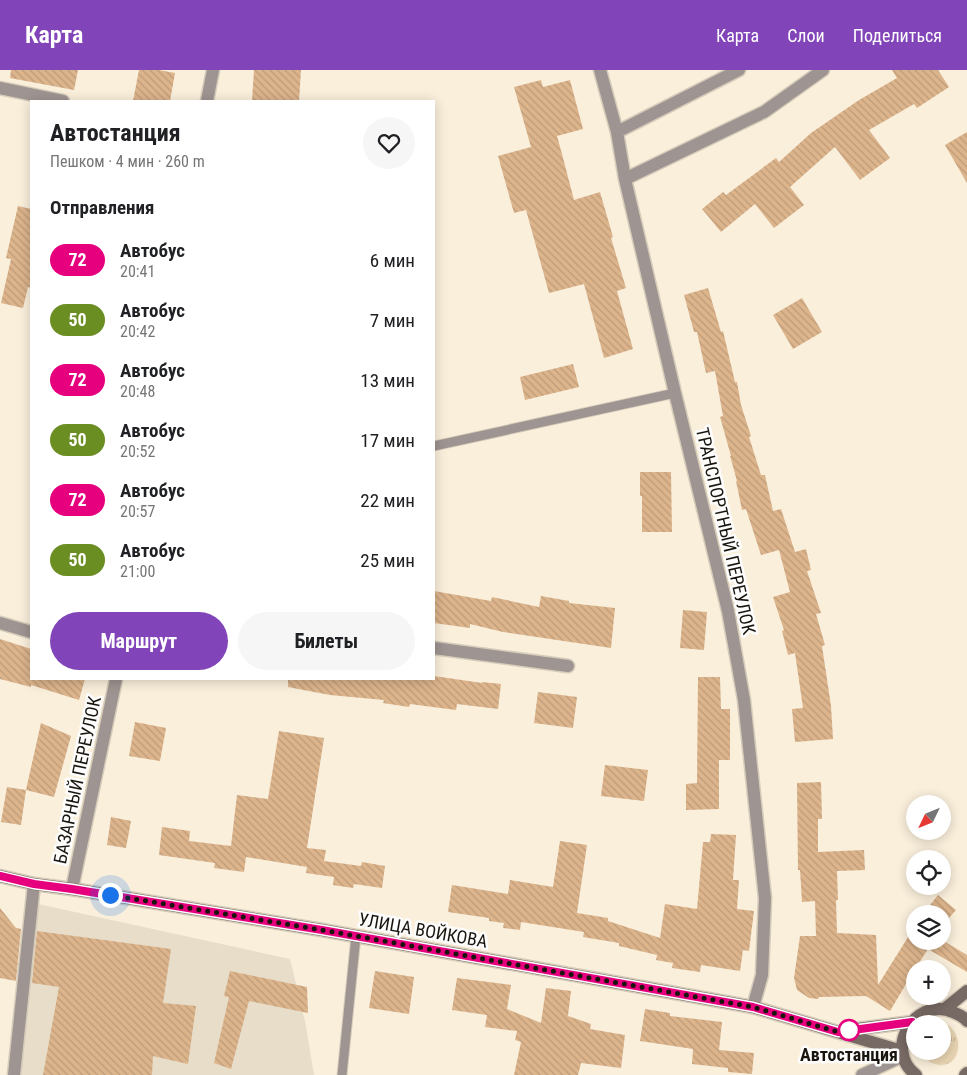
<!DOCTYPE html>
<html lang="ru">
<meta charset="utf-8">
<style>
body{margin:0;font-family:"Roboto Condensed",sans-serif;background:#f6f6f6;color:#202124;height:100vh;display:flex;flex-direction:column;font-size:19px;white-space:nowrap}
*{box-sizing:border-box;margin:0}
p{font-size:16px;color:#757577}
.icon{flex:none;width:28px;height:28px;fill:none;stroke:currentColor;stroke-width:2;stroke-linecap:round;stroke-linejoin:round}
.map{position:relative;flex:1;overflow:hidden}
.sheet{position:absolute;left:30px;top:30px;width:405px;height:580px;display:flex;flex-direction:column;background:#fff;border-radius:0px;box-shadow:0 2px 12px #0003}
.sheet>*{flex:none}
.badge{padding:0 10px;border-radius:16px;font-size:18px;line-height:32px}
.needle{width:32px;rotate:227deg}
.tools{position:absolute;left:906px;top:725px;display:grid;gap:10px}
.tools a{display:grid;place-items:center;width:45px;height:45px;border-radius:50%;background:#fff;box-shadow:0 2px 12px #0003;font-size:25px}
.you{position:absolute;width:25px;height:25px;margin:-12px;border:4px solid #fff;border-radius:50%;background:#1a73e8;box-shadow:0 0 0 8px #1a73e833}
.map>.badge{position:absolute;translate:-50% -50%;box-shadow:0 0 0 2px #fff}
h2{padding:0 20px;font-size:19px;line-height:45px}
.round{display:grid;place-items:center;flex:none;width:52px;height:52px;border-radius:26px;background:#f6f6f6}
.head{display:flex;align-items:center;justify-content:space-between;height:85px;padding:0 20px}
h1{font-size:24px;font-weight:700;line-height:38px}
.button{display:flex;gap:10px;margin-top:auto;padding:10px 20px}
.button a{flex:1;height:58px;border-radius:30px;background:#8244b9;color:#fff;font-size:20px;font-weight:700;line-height:58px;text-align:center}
.button a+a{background:#f6f6f6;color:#202124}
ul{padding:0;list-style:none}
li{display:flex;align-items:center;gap:15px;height:60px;padding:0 20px}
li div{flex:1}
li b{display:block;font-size:19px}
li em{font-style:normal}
li .badge{min-width:55px;font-weight:700;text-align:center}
header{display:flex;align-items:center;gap:30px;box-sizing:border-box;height:70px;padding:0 25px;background:#8244b9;color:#fff}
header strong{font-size:24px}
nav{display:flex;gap:28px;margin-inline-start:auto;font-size:18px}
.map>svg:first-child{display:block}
.commercial{fill:#e7ddc8}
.grass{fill:url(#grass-tufts)}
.building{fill:url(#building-back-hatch)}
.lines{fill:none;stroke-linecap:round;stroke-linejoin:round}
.lane-casing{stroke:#d6ccba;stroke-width:11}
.street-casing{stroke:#d6ccba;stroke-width:15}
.secondary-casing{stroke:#d6ccba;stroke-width:15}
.lane{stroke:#9e9491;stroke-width:9}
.street{stroke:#9e9491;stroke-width:12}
.secondary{stroke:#776964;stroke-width:12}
.line-casing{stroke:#fff;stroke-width:11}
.line{stroke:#e6007e;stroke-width:8}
.walk{stroke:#19150e;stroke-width:5;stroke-dasharray:0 9}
.stop-dot{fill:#fff;stroke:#e6007e;stroke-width:2.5}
.labels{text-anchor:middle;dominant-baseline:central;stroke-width:5;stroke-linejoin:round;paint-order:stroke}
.street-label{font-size:18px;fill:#19150e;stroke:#fdfdfd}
.stop-label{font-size:18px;font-weight:bold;fill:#19150e;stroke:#fdfdfd}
</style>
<header>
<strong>Карта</strong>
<nav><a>Карта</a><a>Слои</a><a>Поделиться</a></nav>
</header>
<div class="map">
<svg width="967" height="1005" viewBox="0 0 967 1005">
<defs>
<pattern id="grass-tufts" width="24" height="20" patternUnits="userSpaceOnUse" patternTransform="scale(1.25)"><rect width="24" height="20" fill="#e8d4b2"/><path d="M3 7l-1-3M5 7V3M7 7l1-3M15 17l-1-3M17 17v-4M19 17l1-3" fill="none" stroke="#c6b598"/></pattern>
<pattern id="building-back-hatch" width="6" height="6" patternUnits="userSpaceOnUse" patternTransform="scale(1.25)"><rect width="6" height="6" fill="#ddb58d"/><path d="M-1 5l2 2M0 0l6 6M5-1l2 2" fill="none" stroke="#bd9b78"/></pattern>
</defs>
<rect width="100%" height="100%" fill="#faefdb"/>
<path class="commercial" d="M38,834L290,889L305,951L314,1005H21Z"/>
<path class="grass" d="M938,951C967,956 964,1002 935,994C929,993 923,987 921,981H942V954H931Z"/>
<path class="building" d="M11,0H78L74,20L10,8Z
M139,0H159L175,3L170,31H133Z
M254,0H301L299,31H252Z
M892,0H938L949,17L917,38L914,34L869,60L890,88L860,110L835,77L790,117L804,135L774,158L755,134L721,162L702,139L723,122L726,125L776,88L779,92L811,63L859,30L897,8Z
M541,10L543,17L570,10L583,59L557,66L562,84L574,130L600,122L613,167L611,168L626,218L617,221L633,279L604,288L584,214L549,223L526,140L514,143L498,86L531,77L514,17Z
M967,62V113L945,75Z
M18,136L31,139V218L28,217L23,238L1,233L11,189L6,188Z
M708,218L721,262L723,261L735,312H737L741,335L751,366L749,367L761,405H765L773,441L781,439L795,482L806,479L811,500L807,501L821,543L816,544L825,575L822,576L831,636L833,669L795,672L792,639L803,638L795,583L788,585L782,561L784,560L773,527L790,522L779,480L761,485L746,439L742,440L736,411H737L730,386H731L720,347L723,346L715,301L706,303L697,262H694L684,225Z
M802,228L822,262L793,279L773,245Z
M573,294L579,317L525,330L520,307Z
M640,402H671L672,462H642V426H640Z
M434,521L491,531L492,527L539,537L541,526L569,531V533L615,538L611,578L503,562L470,554V558L434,553Z
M683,540L707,542L704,580L680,578Z
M0,569L31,579V609H85L79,630L31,615V617L0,609Z
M434,606L482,613V612L501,614L498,639L457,634L456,640L410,634L409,637L383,633L384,630L330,625L288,617V609H434Z
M698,607H720L721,639H730V690H719V739L686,740V714L697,713Z
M538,622L577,627L573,658L534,653Z
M135,652L166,658L160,691L129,686Z
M41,653L71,666L54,727L26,720Z
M279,661L324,668L307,778L326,780L324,791L361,796L362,792L385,796L382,818L354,814L353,818L333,815L334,807L306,803L307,797L246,787L244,802L214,798L215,793L159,785L162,757L190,761L189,771L231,776L237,725L268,729Z
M605,695L648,700L644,731L601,726Z
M821,712L822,749H818V782L864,780L865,800L837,801L838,830H836L837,863L876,865L878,915L915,856V871H942V870L967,885V902L928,879L915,899L890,941L866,926L819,927L818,929L809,928L797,920L794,908L800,866H816L815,831L802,832L800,800H798L797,713Z
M7,717L26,720L21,755L1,752Z
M111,747L131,751L126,778L107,775Z
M711,764L736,765L733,810H739L737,839L754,841L749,881L743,880L740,901L701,895L700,902L672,898L673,893L656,890L657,885L619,876V873L583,867L584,862L521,852L520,860L503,858L504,853L489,851V848L448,842L452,815L508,824L510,810L553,817L560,771L587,775L577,843L608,848V851L660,868L665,834L697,839L703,772H710Z
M938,825L956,840L942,856V844H923Z
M0,838L16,858L21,859L16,911L0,908Z
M37,861L171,879L163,933L196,936L188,994L153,986L152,1005H43L59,917L32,913Z
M230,901L307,917L308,943L249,931L231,999L214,993L229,927L224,926Z
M375,901L414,907L409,944L369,938Z
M457,908L511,915L507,939L541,953L546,918L571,921L568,946L591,954L590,959L625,965L621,998L581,993L578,1005H514L521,972L515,970L517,961L485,957L487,945L452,940Z
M645,939L670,943V946L722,952L719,980L754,983L752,1004L728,1002V998L692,994L693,979L640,971Z"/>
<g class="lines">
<defs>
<path id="lane" d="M434,376L675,323
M342,1005L356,866"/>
<path id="street" d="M600,0L617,62L625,109L675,323L728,541L744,630L765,828L762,905L753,937
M0,18L63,31
M207,31L213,0
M617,62L739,0
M625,109L764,42L823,0
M0,553L31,562
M434,578L568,596
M72,819L116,609
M14,1005L34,814
M862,1005L903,986"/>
<path id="secondary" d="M0,806L34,814L72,819L322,860L753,937L902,981
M946,938L967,921
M842,961L912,952
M916,1005C882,979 917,924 955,943C960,945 964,947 967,951
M965,1005L967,1003"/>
</defs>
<use href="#lane" class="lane-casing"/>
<use href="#street" class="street-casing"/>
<use href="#secondary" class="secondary-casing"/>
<use href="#lane" class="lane"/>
<use href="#street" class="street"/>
<use href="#secondary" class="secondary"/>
</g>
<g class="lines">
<defs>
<path id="line" d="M0,806L34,814L72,819L322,860L753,937L838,962L912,952"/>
</defs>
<use href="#line" class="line-casing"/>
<use href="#line" class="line"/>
<path class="walk" d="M110,825L322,860L753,937L838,962L856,959L849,960"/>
</g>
<circle class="stop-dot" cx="849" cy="960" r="10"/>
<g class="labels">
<g class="street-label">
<text transform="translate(726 461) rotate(77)">ТРАНСПОРТНЫЙ ПЕРЕУЛОК</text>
<text transform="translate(77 710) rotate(-78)">БАЗАРНЫЙ ПЕРЕУЛОК</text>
<text transform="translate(423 860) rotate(10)">УЛИЦА ВОЙКОВА</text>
</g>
<g class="stop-label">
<text x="849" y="984">Автостанция</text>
</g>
</g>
</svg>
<div class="tools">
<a><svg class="needle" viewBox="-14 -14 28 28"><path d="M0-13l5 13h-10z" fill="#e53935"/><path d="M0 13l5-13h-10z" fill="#757577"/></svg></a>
<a><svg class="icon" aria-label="locate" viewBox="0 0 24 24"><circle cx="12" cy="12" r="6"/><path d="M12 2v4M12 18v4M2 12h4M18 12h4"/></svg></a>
<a><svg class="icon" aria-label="layers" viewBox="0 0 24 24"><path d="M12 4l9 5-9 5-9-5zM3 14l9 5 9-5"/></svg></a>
<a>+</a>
<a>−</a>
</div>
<div class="you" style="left:110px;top:825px"></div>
<section class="sheet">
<div class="head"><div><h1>Автостанция</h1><p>Пешком · 4 мин · 260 m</p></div><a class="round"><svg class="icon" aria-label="heart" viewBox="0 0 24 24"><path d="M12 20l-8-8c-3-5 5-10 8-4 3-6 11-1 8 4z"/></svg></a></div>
<h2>Отправления</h2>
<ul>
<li><span class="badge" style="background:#e6007e;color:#fff">72</span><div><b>Автобус</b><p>20:41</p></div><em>6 мин</em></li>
<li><span class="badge" style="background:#6b8e23;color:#fff">50</span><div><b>Автобус</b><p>20:42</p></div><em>7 мин</em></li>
<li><span class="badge" style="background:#e6007e;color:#fff">72</span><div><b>Автобус</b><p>20:48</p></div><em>13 мин</em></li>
<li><span class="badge" style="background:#6b8e23;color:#fff">50</span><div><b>Автобус</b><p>20:52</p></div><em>17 мин</em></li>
<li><span class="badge" style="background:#e6007e;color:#fff">72</span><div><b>Автобус</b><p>20:57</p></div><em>22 мин</em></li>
<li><span class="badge" style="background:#6b8e23;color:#fff">50</span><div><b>Автобус</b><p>21:00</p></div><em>25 мин</em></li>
</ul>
<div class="button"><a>Маршрут</a><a>Билеты</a></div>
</section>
</div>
